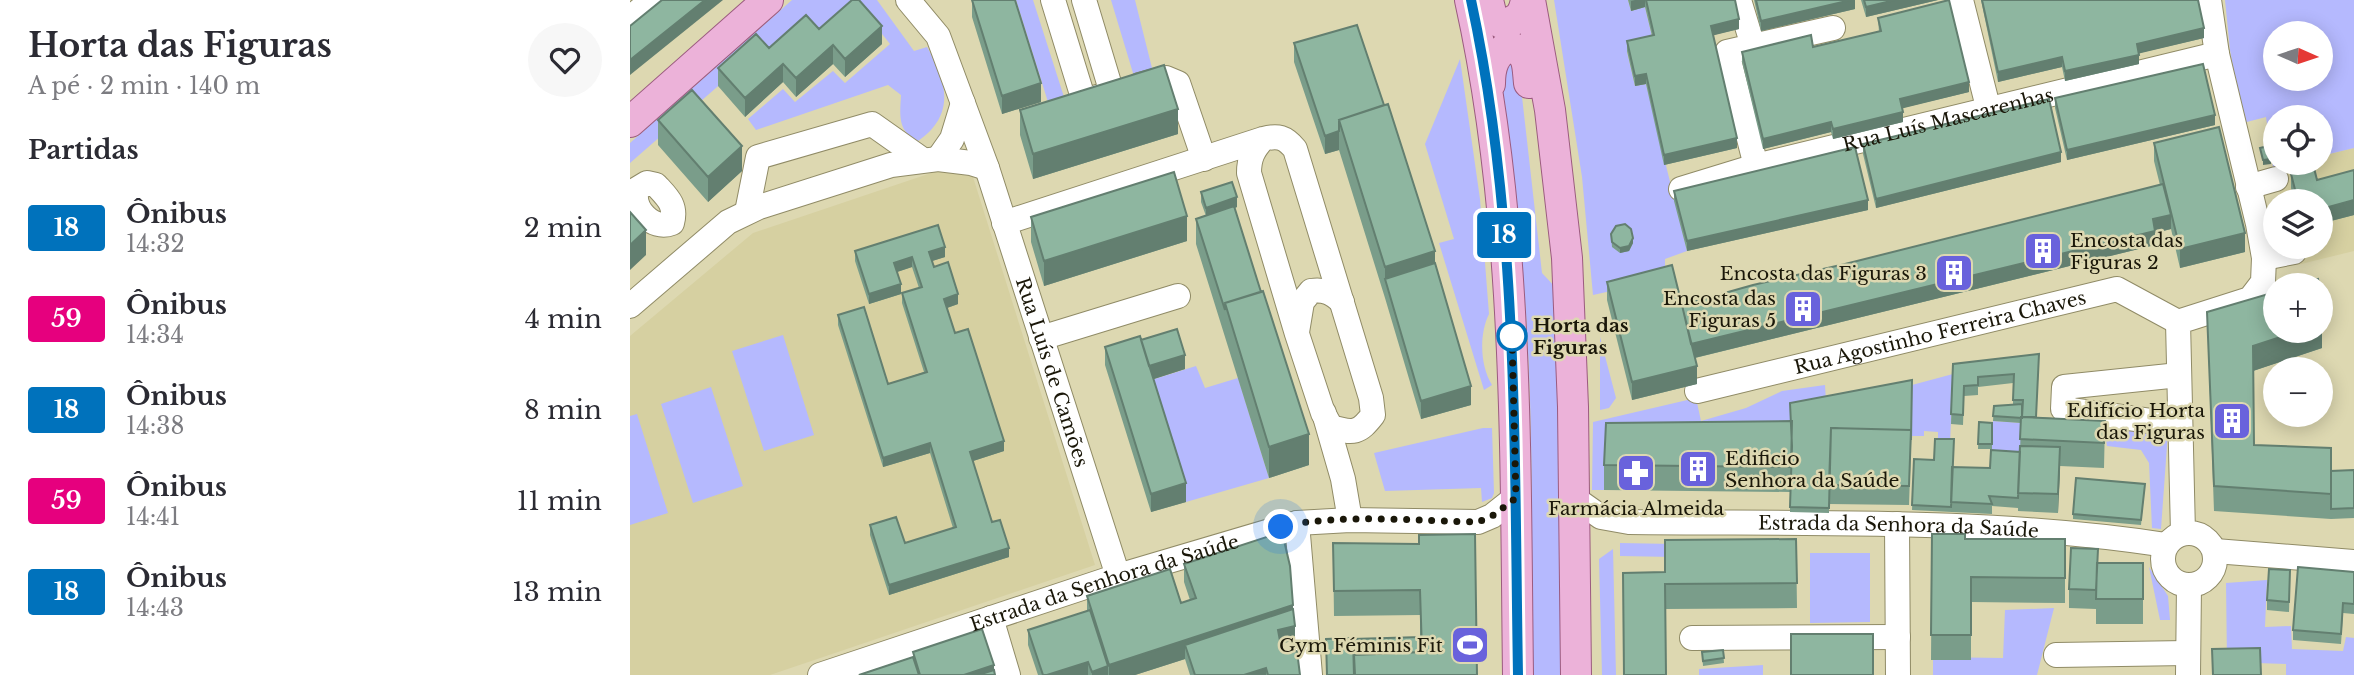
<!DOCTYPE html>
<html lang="pt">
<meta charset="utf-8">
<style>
body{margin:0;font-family:"Libre Baskerville",serif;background:#f7f7f7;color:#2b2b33;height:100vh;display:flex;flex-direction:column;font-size:26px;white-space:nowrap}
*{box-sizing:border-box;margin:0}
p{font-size:23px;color:#7c7c81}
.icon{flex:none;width:38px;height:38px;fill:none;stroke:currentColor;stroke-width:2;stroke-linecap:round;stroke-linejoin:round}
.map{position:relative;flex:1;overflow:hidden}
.panel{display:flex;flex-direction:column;background:#fff;width:630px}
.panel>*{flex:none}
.badge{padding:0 14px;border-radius:5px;font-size:24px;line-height:46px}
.needle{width:46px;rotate:93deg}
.tools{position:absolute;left:1633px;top:21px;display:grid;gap:14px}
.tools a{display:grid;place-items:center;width:70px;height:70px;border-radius:50%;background:#fff;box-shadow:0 4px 18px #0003;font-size:35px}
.you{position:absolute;width:35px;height:35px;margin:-18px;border:5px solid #fff;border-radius:50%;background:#1a73e8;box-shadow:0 0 0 10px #1a73e833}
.map>.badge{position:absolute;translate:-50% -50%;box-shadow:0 0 0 4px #fff}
h2{padding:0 28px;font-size:26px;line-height:63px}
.round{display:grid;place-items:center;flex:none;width:74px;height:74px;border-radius:37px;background:#f7f7f7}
.overview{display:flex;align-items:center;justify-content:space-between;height:119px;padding:0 28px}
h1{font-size:33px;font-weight:800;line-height:52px}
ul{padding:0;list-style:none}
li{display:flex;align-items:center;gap:21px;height:91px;padding:0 28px}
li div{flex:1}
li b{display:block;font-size:26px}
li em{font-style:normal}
li .badge{min-width:77px;font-weight:700;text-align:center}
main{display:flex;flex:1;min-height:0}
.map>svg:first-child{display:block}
.built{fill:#d6d0a1}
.green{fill:#b5b9fe;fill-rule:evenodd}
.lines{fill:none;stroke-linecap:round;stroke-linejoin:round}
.minor-casing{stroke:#908b66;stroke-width:26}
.major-casing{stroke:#9b5b7f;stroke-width:32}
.minor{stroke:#fff;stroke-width:24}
.major{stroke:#ecb2d9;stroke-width:30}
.wall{fill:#7a9d8a}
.shaded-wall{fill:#637f70}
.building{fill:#8eb6a0;stroke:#637f70;stroke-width:2}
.line-casing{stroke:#fff;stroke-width:16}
.line{stroke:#0072bc;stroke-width:10}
.walk{stroke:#1a1709;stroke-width:7;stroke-dasharray:0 12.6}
.stop-dot{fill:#fff;stroke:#0072bc;stroke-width:3.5}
.labels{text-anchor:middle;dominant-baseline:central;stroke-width:5;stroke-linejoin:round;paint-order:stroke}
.street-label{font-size:19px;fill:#1a1709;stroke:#ddd8b1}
.poi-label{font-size:19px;fill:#1a1709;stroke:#ddd8b1;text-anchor:end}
.stop-label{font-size:19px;font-weight:bold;fill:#1a1709;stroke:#ddd8b1;text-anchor:start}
</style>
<main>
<section class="panel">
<div class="overview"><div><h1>Horta das Figuras</h1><p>A pé · 2 min · 140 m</p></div><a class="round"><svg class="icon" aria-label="heart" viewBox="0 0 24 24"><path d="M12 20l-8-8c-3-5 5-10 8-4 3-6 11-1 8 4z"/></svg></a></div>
<h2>Partidas</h2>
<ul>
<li><span class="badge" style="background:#0072bc;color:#fff">18</span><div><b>Ônibus</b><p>14:32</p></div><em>2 min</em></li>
<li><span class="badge" style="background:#e6007e;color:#fff">59</span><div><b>Ônibus</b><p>14:34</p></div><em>4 min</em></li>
<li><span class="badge" style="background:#0072bc;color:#fff">18</span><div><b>Ônibus</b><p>14:38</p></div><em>8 min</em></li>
<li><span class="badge" style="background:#e6007e;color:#fff">59</span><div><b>Ônibus</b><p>14:41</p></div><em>11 min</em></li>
<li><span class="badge" style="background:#0072bc;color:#fff">18</span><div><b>Ônibus</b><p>14:43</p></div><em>13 min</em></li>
</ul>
</section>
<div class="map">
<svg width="1724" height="675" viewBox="0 0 1724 675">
<rect width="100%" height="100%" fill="#ddd8b1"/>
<path class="built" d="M1724,148V251L1667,265L1662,247H1690V201H1652L1643,167L1661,163H1690L1691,156Z
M310,170L343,177L465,565L140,675H0V336L123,233Z"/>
<path class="green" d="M162,0H247L284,51L297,47C317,81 326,115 288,141C267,131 270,115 271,95L258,85L126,130L118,119L153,89L165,102L203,71L215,83L260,44L226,1L139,67L126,53L0,163V143Z
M386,0H403L434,97L418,102Z
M481,0H505L524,76L506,83Z
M924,0H998L1001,11L1015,7L1024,45L997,52L1005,86L1016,84L1057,251L1035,259V279L963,295L952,177Z
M1595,0H1724V148L1691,156L1690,117H1645V163H1661L1643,167L1636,117L1613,123L1600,50ZM1645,33H1690V79H1645Z
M830,59L850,199L859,314C849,334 850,366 862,385L854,390L809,243L824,239L795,144Z
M879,59L890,79L912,273L926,288L934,675H903C901,555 904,434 896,314C890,235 879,156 869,77Z
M153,335L184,435L134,451L102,351Z
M970,337L986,398L979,408L970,410Z
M566,366L575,388L608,378L639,478L556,502L518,381Z
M1323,374L1320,444H1308V432L1294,431V436H1282V385Z
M1195,385L1196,402L1161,436L974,490H962L963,422L1066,398L1071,421L1116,408L1152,391Z
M81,387L113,486L63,503L31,404Z
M7,414L38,513L0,525V416Z
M1363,421L1392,423L1390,462L1361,460Z
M1474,425L1538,432L1531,529L1522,528L1519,463L1511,450L1477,446Z
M853,428H862L864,493L862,498L852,502L851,488L755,491L744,453Z
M990,543L1152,546L1151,559L990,556Z
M983,549L986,675H972L969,559Z
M1180,553H1240V622L1180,623Z
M1519,567L1538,596L1540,620H1530Z
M1637,580L1635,627L1661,626L1662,649L1713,651L1716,637L1724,638V675H1656V664L1597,662L1596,583Z
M1424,608L1407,675H1303V657L1373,658L1375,610Z
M1133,665V675H1069V669Z"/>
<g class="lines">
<defs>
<g id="minor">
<path id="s1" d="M278,0L308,36L357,168L488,576"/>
<path d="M423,0L454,101L474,95"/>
<path d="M454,0L482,93"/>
<path d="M1109,0L1123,46L1097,52L1126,166"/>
<path d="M1331,0L1359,111"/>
<path d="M0,18L22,0"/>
<path d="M1123,46L1203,28"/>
<path d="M509,85L536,78L548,83L574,159"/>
<path d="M308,159L322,139L333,103"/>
<path d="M17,183L26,185C37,197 47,205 42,223C22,231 1,208 7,189Z"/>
<path d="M1618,187L1646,179"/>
<path id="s2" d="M1051,189L1126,166L1587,54"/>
<path d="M117,212L128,157L242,124L293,160"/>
<path d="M374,223L633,139C648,135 655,137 665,149L741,398L743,415C729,433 724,434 701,427L693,413L667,334L619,173C619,158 623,150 633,139"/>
<path d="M1634,258L1664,252"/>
<path d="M0,306L98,222L129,207L261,165L308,159L341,163L357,168"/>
<path d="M667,332L672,302L681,291C695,289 702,293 712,302"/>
<path d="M411,338L548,296"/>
<path d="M1549,375L1434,387L1433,409L1550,425"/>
<path id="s3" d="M1067,391L1487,289L1548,322"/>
<path d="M694,413L713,479L720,520"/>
<path id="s4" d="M944,498L971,517L999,522C1178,524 1359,518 1536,545"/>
<path d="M667,523L680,675"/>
<path d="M1267,524L1268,675"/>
<path d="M1553,533L1548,322L1620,299L1633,282L1634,258L1628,224L1587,54L1579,0"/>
<circle cx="1559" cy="559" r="26"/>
<path d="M1585,551L1724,562"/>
<path d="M361,618L378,675"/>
<path d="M1062,638L1268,637"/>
<path d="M1426,655L1557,653"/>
<path id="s5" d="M190,675L488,576L667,523L720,520L848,522L862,516L886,497"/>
<path d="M1558,675L1559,585"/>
</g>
<path id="major" d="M840,0C889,221 885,450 888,675
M858,0L862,17L873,24C888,20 893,16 896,0
M900,0L920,110L937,258L943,407L946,675
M860,84C860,67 864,54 879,46C899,53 897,64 899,83
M0,122L138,0"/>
</defs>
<use href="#minor" class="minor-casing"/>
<use href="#major" class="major-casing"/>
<use href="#minor" class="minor"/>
<use href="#major" class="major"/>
</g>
<path class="wall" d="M342,0L411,102L372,114L342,17Z
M998,0H1105L1109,29L1083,35L1107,148L1034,165L1016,84L1005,86L997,51V41L1022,36L1015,7L1001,11Z
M1124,0H1225V9L1131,31Z
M1231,0H1308L1236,17Z
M1351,0H1568L1574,38L1509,53V64L1435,81L1432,67L1368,82Z
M1248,18L1339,92L1272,108L1273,122L1203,139L1201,132L1133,149L1112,62V52L1183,47L1249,32Z
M189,29L252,44L215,77L203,64L166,97L153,82L115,117L88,86V68Z
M664,43L805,263L841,405L791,419L755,298L709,150L695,154L664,62Z
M1425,98L1585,125L1437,160L1425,108Z
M390,110L548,134L403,179L390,135Z
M28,120L112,171L78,202L28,145Z
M1524,143L1615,252L1550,268L1541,229L1525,233V245L1065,358L1067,384L1002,400L977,300V282L1052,305L1530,185L1524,161Z
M1233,144L1431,162L1246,208L1233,154Z
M1684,168L1687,180L1724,170V215L1697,222V230L1690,232V201H1664L1661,188V174Z
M1044,191L1238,210L1057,251L1044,201Z
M571,192L607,207L605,208L679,465L639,478L566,244V219L576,216L571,202Z
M401,217L557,241L414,286L401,242Z
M981,234L1003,243L999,251L990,253L982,247Z
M225,251L315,257L302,261L304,267L328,304L317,308L325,333L374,451L343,461L362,522L379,557L259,595L240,535V525L275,543L323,528L300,453L253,467L208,325V315L258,384L294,372L272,303V293L289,288L282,267L267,272L271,294L239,304L225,261Z
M1577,312L1692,348L1623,371L1624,445L1701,471L1724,470V518L1701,519L1584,511Z
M475,347L555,369L523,379L556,502L521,512L475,365Z
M1323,364H1409L1406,417L1475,421L1474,468L1430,466L1428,513L1388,511V508L1362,506V514L1282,510L1284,459L1323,467L1360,468L1390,452L1391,423L1363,421L1364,406L1383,405V383L1348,387V395L1334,396L1333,425L1321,424Z
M1282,380L1281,448L1279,505L1199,504V513L1160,512V492L974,490V465L1160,421Z
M1349,422L1362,423V449H1348Z
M1515,484L1511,525L1443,519V514Z
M1302,534L1335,539H1435V603L1341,602V660H1301Z
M1166,539L1167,608L1035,609V572Z
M703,543L789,544L847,675L723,639L790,637V615L704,616Z
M1468,563H1513V624H1466V604V609L1439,608V589Z
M554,564L663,609L665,640L651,644L652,652L670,675H560L555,659L505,675H408L398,645V630L457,611V596L551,603L560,600L554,582Z
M1724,572V614L1713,613L1711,644L1663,640V630Z
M1660,580L1659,612L1637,610V600Z
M1093,650L1094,663L1073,666L1072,652Z"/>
<path class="shaded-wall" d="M75,0H93L0,75V60Z
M1005,0H1015V7L1001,11V1Z
M1221,0H1225V9L1131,31V21Z
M1265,0H1308L1236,17V7Z
M1109,19V29L1081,36V26Z
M252,26V44L215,77V59Z
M1574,28V38L1507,54V44Z
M203,45V64L166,97V78Z
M1509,55V64L1435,81V71Z
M1432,57V67L1368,82V72Z
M153,64V82L115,117V98Z
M1016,74V84L1005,86V76Z
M1339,82V92L1270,109V99Z
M411,83V102L372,114V96Z
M548,109V134L403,179V154Z
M1273,112V122L1203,139V129Z
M1585,115V125L1437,160V150Z
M1201,122V132L1133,149V139Z
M709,131V150L695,154V136Z
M1107,138V148L1034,165V155Z
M112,146V171L78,202V177Z
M1431,152V162L1246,208V199Z
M1641,159V164L1633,165V160Z
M607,197V207L576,217V208Z
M1238,200V210L1057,251V241Z
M1724,200V215L1697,222V230L1690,232V217L1695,208Z
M1541,215V229L1525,233V245L1060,359V344Z
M557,216V241L414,286V261Z
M16,230V255L0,270V245Z
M1615,233V252L1550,268V249Z
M1003,238V243L999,251L990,253V248Z
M315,247V257L299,262V252Z
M805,251V282L755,279V267Z
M282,257V267L264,273V263Z
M271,284V294L239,304V294Z
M328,294V304L314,309V299Z
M1692,323V348L1623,371V346L1669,331H1690V324Z
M555,355V369L518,381V366Z
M1067,366V384L1002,400V382Z
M841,386V405L791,419V401Z
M679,434V465L639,478V447Z
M374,441V451L340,462V452Z
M300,443V453L253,467V458Z
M1430,447V466L1428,513V494Z
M556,483V502L521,512V494Z
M379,548V557L259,595V585Z
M663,605V623L555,645V659L505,675H479V665Z
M665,626V640L648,644V630Z
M458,662V675H417Z
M364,665V675H334Z
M478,666V675H462V672Z
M636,668V675H614Z"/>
<path class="building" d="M32,0H75L0,60V26Z
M222,0H229L252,26L215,59L203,45L166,78L153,64L115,98L88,68L126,34L139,48L176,15L189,29Z
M342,0H385L411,83L372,96Z
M1016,0H1105L1109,19L1081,26L1107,138L1034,155L1016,74L1005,76L997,41L1024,35Z
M1126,0H1221L1131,21Z
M1234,0H1265L1236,7Z
M1319,0L1339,82L1270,99L1273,112L1203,129L1201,122L1133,139L1112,52L1181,35L1183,47L1251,31L1248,18Z
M1352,0H1568L1574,28L1507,44L1509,55L1435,71L1432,57L1368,72Z
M727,25L754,105L709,120V131L695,136L664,43Z
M1573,64L1585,115L1437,150L1425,98Z
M534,65L548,109L403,154L390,110Z
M62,90L112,146L78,177L28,120Z
M1419,99L1431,152L1246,199L1233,144Z
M758,104L805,251L755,267L709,120Z
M1589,127L1615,233L1550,249L1524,143Z
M1638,146L1641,159L1633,160L1630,148Z
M1225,147L1238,200L1057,241L1044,191Z
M1684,168L1687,180L1724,170V200L1695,208L1697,216L1690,217V201H1668L1661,174Z
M544,172L557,216L414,261L401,217Z
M602,182L607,197L576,208L571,192Z
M1533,184L1541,215L1523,219L1525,231L1061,344L1052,305L1123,285L1215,264Z
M604,206L631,292L595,303V310L566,219Z
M0,212L16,230L0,245Z
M995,224L1001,229L1003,238L999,246L990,248L982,242L981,234L986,226Z
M308,225L315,247L299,252L304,267L318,262L328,294L314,299L325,333L338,329L374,441L340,452L362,522L370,520L379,548L259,585L240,525L266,517L275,543L326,527L300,443L253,458L208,315L234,307L258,384L297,372L272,293L292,287L282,257L264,263L271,284L239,294L225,251Z
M805,263L841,386L791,401L755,279Z
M1042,265L1067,366L1002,382L977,282Z
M1688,279L1689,285H1668Z
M633,291L679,434L639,447L595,303Z
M1645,292V331H1669L1623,346L1624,445L1701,448V494L1584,486L1577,312Z
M547,329L555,355L519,366L511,340Z
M510,336L556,483L521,494L475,347Z
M1409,354L1406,417H1392L1393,400H1383L1384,374L1348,377V385L1334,386L1333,415L1321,414L1323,364Z
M1282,380L1281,440V430L1201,428L1199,508L1160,507L1162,446L1160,403Z
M1392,404V418L1363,416L1364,406Z
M1391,417L1475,421L1474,443L1390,439Z
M1162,421L1161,467L974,465L976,423Z
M1349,422L1362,423V444H1348Z
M1201,428L1281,430L1279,486L1199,485Z
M1305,439H1324L1321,507L1282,505L1284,459L1304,460Z
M1390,446L1430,447L1428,494L1388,493Z
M1361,450L1390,452L1388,498L1359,496L1362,504L1321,502L1322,467L1360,468Z
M1724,470V508L1701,509V471Z
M1446,478L1515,484L1511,520L1443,514Z
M652,532L660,566L663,605L479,665L457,596L540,569L551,603L566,598L554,564Z
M845,534L847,675H725L724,655L792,652L790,590L704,591L703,543L789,544V535Z
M1302,534H1335V539H1435V578L1341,577V635H1301Z
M1166,539L1167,583L1035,584L1036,675H994L993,573L1035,572V540Z
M1441,548L1468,549L1466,590L1439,589Z
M1467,563H1513V599H1466Z
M1668,567L1724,572V604L1713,603L1711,634L1663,630Z
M1639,569L1660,570L1659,602L1637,600Z
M663,609L665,626L648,630L652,652L667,651L670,675H638L636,668L614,675H565L555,645Z
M460,610L478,666L462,672L458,662L417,675H413L398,630Z
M352,629L364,665L334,675H290L283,652Z
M1161,634H1243V675H1161Z
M791,637V652L724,655V665L723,639Z
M723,638L724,675H697L696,639Z
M1630,648L1631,675H1583L1582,649Z
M1093,650L1094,658L1073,661L1072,652Z
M283,657L289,675H229Z
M364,670L365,675H348Z"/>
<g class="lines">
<defs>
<path id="line" d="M841,0C889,221 884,450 888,675"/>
</defs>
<use href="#line" class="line-casing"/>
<use href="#line" class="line"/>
<path class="walk" d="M651,527C707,513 789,521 848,522L862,516L886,498L882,336"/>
</g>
<defs>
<symbol id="building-square" viewBox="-11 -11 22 22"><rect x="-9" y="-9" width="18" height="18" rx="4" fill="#6962dc" stroke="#ddd8b1"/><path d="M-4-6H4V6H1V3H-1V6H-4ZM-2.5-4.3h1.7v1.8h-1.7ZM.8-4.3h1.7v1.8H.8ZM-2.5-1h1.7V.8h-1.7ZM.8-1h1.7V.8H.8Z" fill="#fff"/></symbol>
<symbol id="pharmacy-square" viewBox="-11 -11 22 22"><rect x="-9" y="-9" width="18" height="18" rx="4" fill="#6962dc" stroke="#ddd8b1"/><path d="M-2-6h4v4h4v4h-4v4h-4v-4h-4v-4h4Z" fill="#fff"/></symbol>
<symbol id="stadium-square" viewBox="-11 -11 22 22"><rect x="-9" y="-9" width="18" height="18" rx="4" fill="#6962dc" stroke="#ddd8b1"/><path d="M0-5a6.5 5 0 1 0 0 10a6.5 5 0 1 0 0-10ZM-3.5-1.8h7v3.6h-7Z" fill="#fff"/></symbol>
</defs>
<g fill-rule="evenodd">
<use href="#building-square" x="1391" y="229" width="44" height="44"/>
<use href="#building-square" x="1302" y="251" width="44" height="44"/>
<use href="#building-square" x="1151" y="287" width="44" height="44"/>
<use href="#building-square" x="1580" y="399" width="44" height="44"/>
<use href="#building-square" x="1046" y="447" width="44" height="44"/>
<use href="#pharmacy-square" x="984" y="451" width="44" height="44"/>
<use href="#stadium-square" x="818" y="623" width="44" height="44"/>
</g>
<circle class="stop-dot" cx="882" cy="336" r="14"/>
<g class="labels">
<g class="street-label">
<text stroke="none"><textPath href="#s2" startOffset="276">Rua Luís Mascarenhas</textPath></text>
<text stroke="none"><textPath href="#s3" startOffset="250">Rua Agostinho Ferreira Chaves</textPath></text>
<text stroke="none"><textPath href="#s1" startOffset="402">Rua Luís de Camões</textPath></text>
<text stroke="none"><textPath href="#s4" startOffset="331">Estrada da Senhora da Saúde</textPath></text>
<text stroke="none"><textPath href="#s5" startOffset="299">Estrada da Senhora da Saúde</textPath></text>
</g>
<g class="poi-label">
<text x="1440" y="240" text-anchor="start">Encosta das<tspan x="1440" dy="22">Figuras 2</tspan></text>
<text x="1297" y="273">Encosta das Figuras 3</text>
<text x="1146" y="298">Encosta das<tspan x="1146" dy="22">Figuras 5</tspan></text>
<text x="1575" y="410">Edifício Horta<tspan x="1575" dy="22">das Figuras</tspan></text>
<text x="1095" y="458" text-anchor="start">Edificio<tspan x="1095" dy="22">Senhora da Saúde</tspan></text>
<text x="1006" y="508" text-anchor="middle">Farmácia Almeida</text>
<text x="813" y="645">Gym Féminis Fit</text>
</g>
<g class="stop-label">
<text x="903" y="325">Horta das<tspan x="903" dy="22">Figuras</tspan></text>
</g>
</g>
</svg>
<div class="tools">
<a><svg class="needle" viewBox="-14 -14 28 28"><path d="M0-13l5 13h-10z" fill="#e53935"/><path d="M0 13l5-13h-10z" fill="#7c7c81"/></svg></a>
<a><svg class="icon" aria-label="locate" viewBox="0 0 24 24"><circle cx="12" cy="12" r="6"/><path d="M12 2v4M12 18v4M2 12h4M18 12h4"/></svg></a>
<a><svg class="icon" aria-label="layers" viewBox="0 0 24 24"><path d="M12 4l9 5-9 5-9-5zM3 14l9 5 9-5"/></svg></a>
<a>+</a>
<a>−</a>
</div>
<div class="you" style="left:651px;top:527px"></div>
<b class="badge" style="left:874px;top:235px;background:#0072bc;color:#fff">18</b>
</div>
</main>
